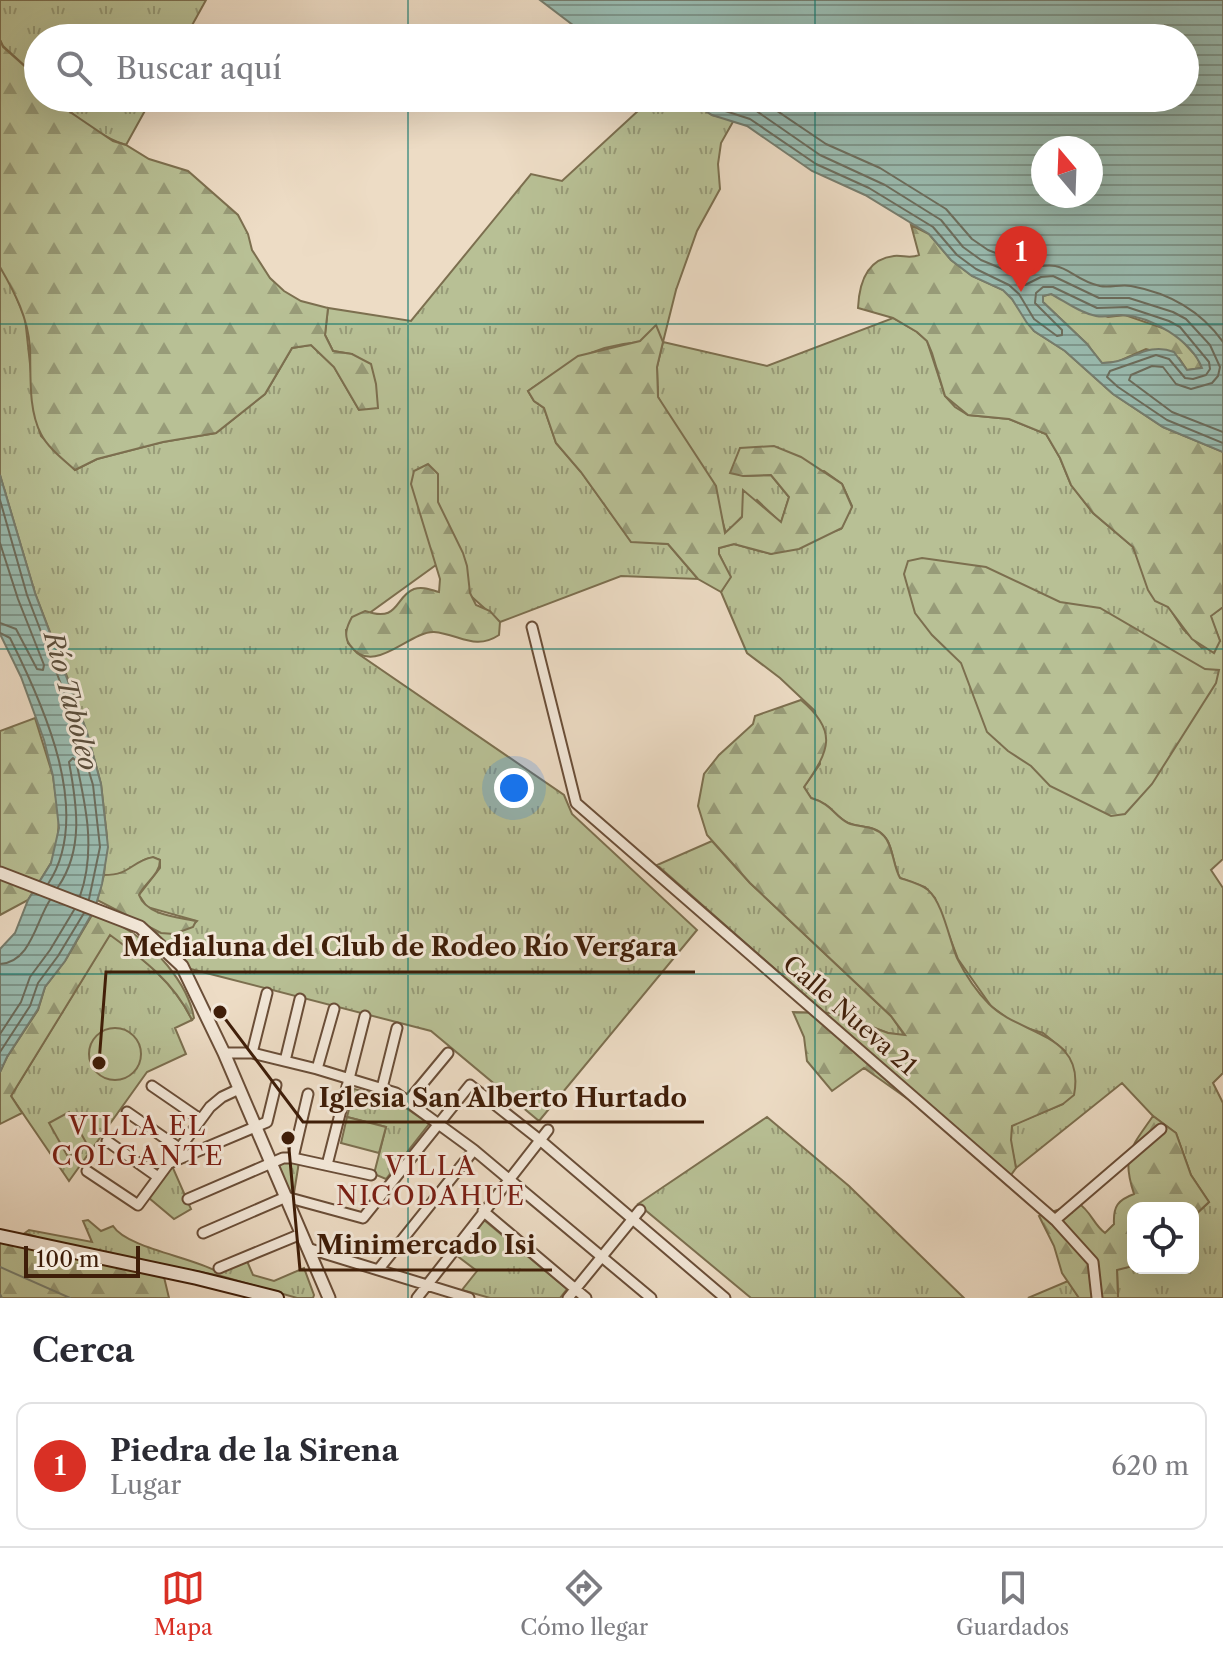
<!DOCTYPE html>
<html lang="es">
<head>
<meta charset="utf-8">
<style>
  :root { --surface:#fff; --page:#f2f2f3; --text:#2b2b33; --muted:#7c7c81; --line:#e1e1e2; --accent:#d93025 }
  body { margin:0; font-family:"Libre Caslon Text",serif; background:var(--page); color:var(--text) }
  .controls { position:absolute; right:24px; bottom:24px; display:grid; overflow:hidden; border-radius:16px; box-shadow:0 8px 32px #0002 }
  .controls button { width:72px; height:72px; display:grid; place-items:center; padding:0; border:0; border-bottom:2px solid var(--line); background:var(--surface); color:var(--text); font:40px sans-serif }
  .compass { position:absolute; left:1031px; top:136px; width:72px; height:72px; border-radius:50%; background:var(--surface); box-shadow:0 8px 32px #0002; rotate:341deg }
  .scale { position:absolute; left:24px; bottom:20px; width:116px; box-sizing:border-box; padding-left:8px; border:4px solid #3f1e09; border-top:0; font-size:22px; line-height:28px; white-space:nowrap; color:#3f1e09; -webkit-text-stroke:6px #f3e8d9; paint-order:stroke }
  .you { position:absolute; left:514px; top:788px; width:28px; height:28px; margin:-20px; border:6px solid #fff; border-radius:50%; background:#1a73e8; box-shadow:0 0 0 12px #1a73e833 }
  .badge { display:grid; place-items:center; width:52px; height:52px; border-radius:50%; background:var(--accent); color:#fff; font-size:26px; font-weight:700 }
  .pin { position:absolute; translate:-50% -66px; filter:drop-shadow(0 2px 4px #0008) }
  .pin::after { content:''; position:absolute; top:42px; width:28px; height:24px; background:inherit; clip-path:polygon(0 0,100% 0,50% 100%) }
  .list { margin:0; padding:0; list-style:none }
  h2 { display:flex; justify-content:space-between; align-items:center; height:104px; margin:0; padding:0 32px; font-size:34px }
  h2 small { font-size:26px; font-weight:400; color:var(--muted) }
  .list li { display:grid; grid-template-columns:52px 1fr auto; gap:24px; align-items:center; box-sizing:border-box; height:128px; margin:0 16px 16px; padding:0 16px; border:2px solid var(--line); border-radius:16px }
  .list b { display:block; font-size:30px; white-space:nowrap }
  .list p { margin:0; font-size:26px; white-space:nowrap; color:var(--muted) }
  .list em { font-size:26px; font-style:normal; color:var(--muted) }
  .icon { flex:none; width:44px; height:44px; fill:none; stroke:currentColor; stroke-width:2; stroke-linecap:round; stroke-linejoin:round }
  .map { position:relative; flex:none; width:1223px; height:1298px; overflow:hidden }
  .search { position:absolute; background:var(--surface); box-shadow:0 8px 32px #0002; left:24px; right:24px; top:24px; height:88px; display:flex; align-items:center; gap:20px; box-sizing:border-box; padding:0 28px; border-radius:44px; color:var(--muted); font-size:30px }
  .sheet { height:248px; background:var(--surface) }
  nav { display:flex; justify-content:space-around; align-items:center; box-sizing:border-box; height:112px; border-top:2px solid var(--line); background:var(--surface); font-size:22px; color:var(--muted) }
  nav a { display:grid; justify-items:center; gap:4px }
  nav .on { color:var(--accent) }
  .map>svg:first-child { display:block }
  .grass { fill:url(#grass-tufts); stroke:#7c6f4f; stroke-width:2 }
  .forest { fill:url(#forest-firs); stroke:#7c6f4f; stroke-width:2 }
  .pitch { fill:#b8c095; stroke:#7c6f4f; stroke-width:2 }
  .water { fill:url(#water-rules); stroke:#767d6e; stroke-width:2; fill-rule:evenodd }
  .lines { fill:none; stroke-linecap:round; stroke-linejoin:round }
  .shore { stroke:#6c6d5d; stroke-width:2 }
  .stream { stroke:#767d6e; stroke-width:2 }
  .minor-casing { stroke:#6a4e38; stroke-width:13 }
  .tertiary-casing { stroke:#6a4e38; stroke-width:15 }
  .secondary-casing { stroke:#3f1e09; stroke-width:16 }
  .minor { stroke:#f3e8d9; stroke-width:9 }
  .tertiary { stroke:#f3e8d9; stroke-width:11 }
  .secondary { stroke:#f3e8d9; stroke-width:12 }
  .grid { fill:none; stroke:#0f766e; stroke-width:2; stroke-opacity:0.55 }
  .labels { text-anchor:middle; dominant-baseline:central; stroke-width:6; stroke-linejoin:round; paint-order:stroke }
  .street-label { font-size:24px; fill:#3f1e09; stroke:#f3e8d9 }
  .water-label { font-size:26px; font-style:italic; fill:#5a4d3b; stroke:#f3e8d9 }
  .neighbourhood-label { font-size:26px; letter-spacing:2px; fill:#7a1f14; stroke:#f3e8d9 }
  .leader { fill:none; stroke:#3f1e09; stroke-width:3 }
  .callout-dot { fill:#3f1e09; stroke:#f3e8d9; stroke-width:3 }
  .callout-label { font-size:26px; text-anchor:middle; font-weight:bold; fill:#3f1e09; stroke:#f3e8d9; stroke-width:6; stroke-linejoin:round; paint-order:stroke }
</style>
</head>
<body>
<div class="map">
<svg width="1223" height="1298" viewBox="0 0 1223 1298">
  <defs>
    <pattern id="grass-tufts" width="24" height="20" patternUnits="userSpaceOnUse" patternTransform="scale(2)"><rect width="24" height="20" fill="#b8c095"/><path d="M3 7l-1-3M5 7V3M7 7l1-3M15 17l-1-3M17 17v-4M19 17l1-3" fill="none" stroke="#979b78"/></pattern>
    <pattern id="forest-firs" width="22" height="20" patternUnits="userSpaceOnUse" patternTransform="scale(2)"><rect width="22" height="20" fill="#b8c095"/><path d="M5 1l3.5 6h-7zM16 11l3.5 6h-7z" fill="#979b78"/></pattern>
    <pattern id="water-rules" width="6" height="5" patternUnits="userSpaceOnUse" patternTransform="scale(2)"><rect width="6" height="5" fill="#9abcb1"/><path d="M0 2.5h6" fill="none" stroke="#7f988e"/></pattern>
  </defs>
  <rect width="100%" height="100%" fill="#eddcc5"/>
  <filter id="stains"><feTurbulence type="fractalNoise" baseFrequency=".0025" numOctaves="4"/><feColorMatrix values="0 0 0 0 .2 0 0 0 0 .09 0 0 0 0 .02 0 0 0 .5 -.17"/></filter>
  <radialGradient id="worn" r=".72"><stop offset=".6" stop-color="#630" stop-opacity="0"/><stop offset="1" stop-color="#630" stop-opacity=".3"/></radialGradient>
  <path class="grass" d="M 0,0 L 206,0 L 185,38 L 38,38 L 38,78 L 3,46 L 0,40 Z
    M 54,98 L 152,98 L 126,145 C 100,137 75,117 54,98 Z
    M 652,98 L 685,98 L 712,115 L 734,120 L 721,143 L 718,164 L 720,189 L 697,231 L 676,290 L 663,342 L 767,366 L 893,318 L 917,332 L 927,341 L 945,396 L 955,407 L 968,415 L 1009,419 L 1046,434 L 1060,458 L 1071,485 L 1093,513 L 1133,547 L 1155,600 L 1168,606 L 1183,629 L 1202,648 L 1220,641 L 1210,616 L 1223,607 L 1223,859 L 1211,870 L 1223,888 L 1223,1073 L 1213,1083 L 1223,1103 L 1223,1298 L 1118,1298 L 1117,1269 L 1133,1266 L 1193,1268 L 1193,1217 L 1209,1202 L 1191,1175 L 1176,1133 L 1153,1116 L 1122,1083 L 1016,1168 L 1010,1140 L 1012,1125 L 1063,1104 L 1065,1051 L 1043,1033 L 1016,1025 L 991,1006 L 958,959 L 935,898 L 925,887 L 900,878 C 893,866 893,845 884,836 C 875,825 860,828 848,823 C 834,816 832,804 811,798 L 804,787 L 820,764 L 815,711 L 780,678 L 747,653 L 721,592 L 730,577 L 719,554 L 719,548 L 734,544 L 771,554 L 841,529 L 852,506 L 842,484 L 824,471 L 743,476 L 771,475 L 789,497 L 781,523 L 757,500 L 726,534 L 720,512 L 658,397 L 657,367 L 663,342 C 602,339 576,358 528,391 L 534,401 L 544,408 L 556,443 L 581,472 L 631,541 L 668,544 L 698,579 L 621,576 L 500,622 L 436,565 L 346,630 L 348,643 L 357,653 L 564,795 L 572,814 L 697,930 L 539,1121 L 431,1031 L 183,967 L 154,931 C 166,934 189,930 197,921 L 147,907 L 139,895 L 160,868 L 160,860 C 143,853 138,867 124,873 C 118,876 111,875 104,875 L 107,837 L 101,784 L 94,758 L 78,705 L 35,593 L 0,475 L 0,267 L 11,284 L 25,318 L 36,419 L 41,436 L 75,470 L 97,459 L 163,442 L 216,433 L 265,394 L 292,348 L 311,345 L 334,367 L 359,410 L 352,354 L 333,351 L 325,335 L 328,308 L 411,321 L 531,174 L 562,181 Z
    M 712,841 L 750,883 L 891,1016 L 905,1036 L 888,1033 L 835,1013 L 825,1013 L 657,865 Z
    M 110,934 C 143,959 174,982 192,1020 L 175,1028 L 186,1054 L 147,1072 L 69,1181 L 11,1096 Z
    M 354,1089 L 393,1099 L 429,1124 L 386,1179 L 374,1174 L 386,1127 L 347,1117 Z
    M 767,1117 L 849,1186 L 964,1298 L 751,1298 L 638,1204 Z
    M 284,1162 L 299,1162 L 294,1193 L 289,1192 L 278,1167 Z
    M 170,1167 L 173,1168 L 191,1209 L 174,1219 L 149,1198 Z
    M 88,1220 L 101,1231 L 113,1226 C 127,1248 192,1257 218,1272 L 247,1261 L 253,1275 L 274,1281 L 304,1268 L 314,1295 L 313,1298 L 297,1298 L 221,1276 L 60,1245 L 25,1233 L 29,1230 L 92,1242 L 83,1221 Z
    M 484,1220 L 567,1289 L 560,1298 L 490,1298 L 462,1290 L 477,1271 L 456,1255 Z
    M 1068,1281 L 1079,1298 L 1028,1298 Z"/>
  <path class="forest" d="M 0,40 L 3,47 L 38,78 L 38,98 L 54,98 L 70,112 L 113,141 L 126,145 L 149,159 L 188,171 L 238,215 L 248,234 L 252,250 L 270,278 L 284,291 L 301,301 L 328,308 L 325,335 L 333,351 L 352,354 L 371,364 L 376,384 L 378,408 L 359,410 L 334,367 L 311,345 L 292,348 L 265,394 L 216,433 L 163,442 L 97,459 L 75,470 C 64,460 48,448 41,434 C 28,409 31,375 30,348 C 28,318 15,293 0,267 Z
    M 911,225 L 929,234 L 951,260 L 972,276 L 1003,290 L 1012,299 L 1034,331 L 1065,351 L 1113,394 L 1163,427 L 1223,452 L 1223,607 L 1211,616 L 1220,641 L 1214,653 L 1192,639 L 1168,607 L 1155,601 L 1148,590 L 1133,547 L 1093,513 L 1071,485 L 1060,458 L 1046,434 L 1009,419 L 968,415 L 945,396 L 932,353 L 927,341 L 917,332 L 893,318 L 858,308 C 859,285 866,259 894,256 C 903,255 910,259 919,255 Z
    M 1051,294 L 1108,317 L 1125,315 L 1174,332 L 1197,357 L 1202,368 L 1187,370 L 1179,358 L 1146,349 L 1117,362 L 1102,363 L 1086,343 L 1043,302 L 1043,296 Z
    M 656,325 L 663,342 L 657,367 L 658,397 L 716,486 L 725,533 L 742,517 L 743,490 L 781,522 L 789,497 L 771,475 L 743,476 L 730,473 L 740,448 L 774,446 L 801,457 L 842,484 L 852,507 L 842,528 L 799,549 L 771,554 L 734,544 L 719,548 L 719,554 L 731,577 L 721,592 L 698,579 L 668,544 L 631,542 L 581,472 L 556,443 L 544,408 L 534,401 L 528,391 L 578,356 L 640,341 Z
    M 428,464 L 438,474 L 438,502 L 463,553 L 467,566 L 470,593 L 476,605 L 490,611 L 500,622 L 499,635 C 475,651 459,634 434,632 C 409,631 373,678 350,645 C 343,636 347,626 352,617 L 365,611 C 400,623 394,597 414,589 C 423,586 431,590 439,592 L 440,579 L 411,484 L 414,471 Z
    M 922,558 L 986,567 L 1060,602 L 1100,608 L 1205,669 L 1219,670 L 1216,683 L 1152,784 L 1125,814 L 1111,816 L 1050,786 L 1031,766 L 1008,751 L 987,732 L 961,663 L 932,635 L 915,613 L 904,574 L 908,561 Z
    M 801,700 C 838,731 830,750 804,787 L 811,798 C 832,804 834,816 848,823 C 860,828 874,825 884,836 C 893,845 893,866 900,878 C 909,881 921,884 928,890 C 943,903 949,939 957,958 C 965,974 977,992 989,1004 C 1021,1036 1086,1033 1074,1095 L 1063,1104 L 1012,1126 L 1011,1140 L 1016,1168 L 1006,1182 L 912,1102 L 864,1068 L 832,1091 L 807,1061 L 804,1037 L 793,1012 L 834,1013 L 888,1033 L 905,1035 L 891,1016 L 750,883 L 707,835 L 698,806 L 704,774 L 719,755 L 753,724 L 755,716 Z
    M 35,718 L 53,776 L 59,819 L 57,847 L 51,863 L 28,900 L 0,915 L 0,731 Z
    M 153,857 L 160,860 C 160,875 145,882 139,895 C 146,915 177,917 196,921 L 193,927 L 174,934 L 161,933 L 97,900 L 104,875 C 131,875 130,862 153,857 Z
    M 92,915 C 101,918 112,921 121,926 C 153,943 188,983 194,1018 L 192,1020 C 174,982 143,959 110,935 L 11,1096 L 22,1113 L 0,1124 L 0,1072 L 7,1057 L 38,1010 L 45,987 L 65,961 Z
    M 1153,1116 L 1176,1133 L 1191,1175 L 1209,1202 L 1193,1217 L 1193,1208 L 1133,1208 L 1133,1266 L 1117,1270 L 1118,1298 L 1079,1298 L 1062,1273 L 1054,1246 L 1039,1216 L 1078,1203 C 1091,1211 1093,1224 1105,1233 L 1114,1224 C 1113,1206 1118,1200 1134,1194 C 1121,1155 1131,1148 1153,1116 Z
    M 0,1241 L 164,1277 L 169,1298 L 0,1298 Z"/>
  <path class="pitch" d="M89 1054a26 26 0 1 1 52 0a26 26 0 1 1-52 0Z
    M 69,1112 L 88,1146 L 68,1157 L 49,1123 Z
    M 347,1117 L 386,1127 L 379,1153 L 341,1143 Z"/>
  <path class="water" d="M 540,0 L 1223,0 L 1223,452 L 1163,427 L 1113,394 L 1065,351 L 1034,331 L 1027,323 L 1012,299 L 1003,290 L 972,276 L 951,260 L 929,234 L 865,195 L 812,171 L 747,126 L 712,115 L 685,98 L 1185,98 L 1185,38 L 590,38 ZM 1043,148 L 1091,148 L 1091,196 L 1043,196 ZM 1051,294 C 1066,302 1080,313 1096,316 C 1105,318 1113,315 1121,315 C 1151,316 1191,340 1202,368 L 1187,370 L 1174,352 C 1146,341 1129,364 1102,363 L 1086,343 L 1043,302 L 1043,296 Z
    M 0,475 L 35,593 L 87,732 L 101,784 L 108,847 L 102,884 L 95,908 L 65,961 L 45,987 L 38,1009 L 7,1057 L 0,1072 L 0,949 L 15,933 L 28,900 L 51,863 L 59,828 L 53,776 L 44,740 L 21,677 L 0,634 Z"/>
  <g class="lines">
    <path class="shore" d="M 700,98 L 716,108 L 750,119 L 816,164 L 869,188 L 933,227 L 957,255 L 976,269 L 1009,285 L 1019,294 L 1034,319 L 1057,336 L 1062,335 L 1062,330 L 1035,303 L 1036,293 L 1043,287 L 1053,287 L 1097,308 L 1127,307 L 1169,321 L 1180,327 L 1209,362 L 1210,369 L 1206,375 L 1193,379 L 1185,378 L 1169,359 L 1156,355 L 1110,371 L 1107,377 L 1118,387 L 1167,420 L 1223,443
      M 719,98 L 755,110 L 820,155 L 885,185 L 941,220 L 963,247 L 981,260 L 1005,270 L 1025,285 L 1041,277 L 1053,276 L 1099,298 L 1129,298 L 1173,312 L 1186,319 L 1210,345 L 1220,367 L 1218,376 L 1212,383 L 1191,389 L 1176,384 L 1163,367 L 1152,366 L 1131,375 L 1129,380 L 1172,412 L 1223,432
      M 758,98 L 826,144 L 880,168 L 946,209 L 972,239 L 988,250 L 1011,259 L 1026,270 C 1068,256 1066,278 1100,286 C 1110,288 1121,284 1131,286 C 1169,293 1201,311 1223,342
      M 0,500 L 27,595 L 70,708 L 93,785 L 100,847 L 89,899
      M 0,543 L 18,599 L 44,665 L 43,670 L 37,669 L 16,629 L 0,623
      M 0,633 L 10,638 C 43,704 94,814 48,884
      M 58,887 C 84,849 77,805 69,762 L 73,758 L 76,761 C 86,806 96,851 80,896
      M 0,964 C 31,962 36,921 50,900
      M 0,1034 L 21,1002 L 30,977 L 50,950 L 74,910
      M 0,1052 L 30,1006 L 38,983 L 58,956 L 84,913"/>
    <path class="stream" d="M 0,1267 L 70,1298
      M 0,1294 L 2,1298"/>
    <defs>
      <path id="minor" d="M 532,627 L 576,803 L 1055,1220 L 1093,1262 L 1097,1298
        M 224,1053 L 252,1053 L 317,1069 L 396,1093 L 474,1150 L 651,1298
        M 252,1053 L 267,993
        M 285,1061 L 300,999
        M 317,1069 L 334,1009
        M 152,1086 L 200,1119
        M 382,1088 L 397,1028
        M 409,1100 L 448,1053
        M 127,1112 L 179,1148
        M 107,1141 L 158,1177
        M 293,1158 L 308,1094
        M 167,1164 L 267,1122 L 276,1085
        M 327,1165 L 365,1016
        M 87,1171 L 138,1205 L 210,1107 L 222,1097 L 239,1089
        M 188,1199 L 283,1158 L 293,1158 L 371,1175
        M 483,1211 L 586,1298
        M 1055,1220 L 1161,1129
        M 203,1233 L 286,1197 L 363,1218 L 470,1085 L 540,1140 L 725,1298
        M 307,1248 L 469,1298
        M 219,1268 L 301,1234
        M 378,1270 L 474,1150
        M 417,1298 L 548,1130
        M 568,1298 L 640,1210"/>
      <path id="tertiary" d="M 0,873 L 140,927 L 182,966 L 224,1053 L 329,1298"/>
      <path id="secondary" d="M 0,1236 L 197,1278 L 277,1298"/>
    </defs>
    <use href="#minor" class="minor-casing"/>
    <use href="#tertiary" class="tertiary-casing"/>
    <use href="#secondary" class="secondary-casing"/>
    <use href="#minor" class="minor"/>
    <use href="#tertiary" class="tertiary"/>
    <use href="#secondary" class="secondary"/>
  </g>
  <path class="grid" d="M 408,0 L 408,38M 815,0 L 815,38M 408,98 L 408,1298M 815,98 L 815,1298M 0,324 L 1223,324M 0,649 L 1223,649M 0,974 L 1223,974"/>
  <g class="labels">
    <g class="street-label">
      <text transform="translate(850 1015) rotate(41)">Calle Nueva 21</text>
    </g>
    <g class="water-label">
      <text transform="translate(71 701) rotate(75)">Río Taboleo</text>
    </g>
    <g class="neighbourhood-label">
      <text x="138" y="1126">VILLA EL<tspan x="138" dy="30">COLGANTE</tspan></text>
      <text x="431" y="1166">VILLA<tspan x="431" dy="30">NICODAHUE</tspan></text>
    </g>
  </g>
  <path class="leader" d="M99 1063L106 972H695M220 1012L303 1122H704M288 1138L300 1270H552"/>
  <g class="callout-dot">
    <circle cx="99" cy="1063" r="8"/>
    <circle cx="220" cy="1012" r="8"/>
    <circle cx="288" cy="1138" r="8"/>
  </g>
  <g class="callout-label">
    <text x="400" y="956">Medialuna del Club de Rodeo Río Vergara</text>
    <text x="503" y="1107">Iglesia San Alberto Hurtado</text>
    <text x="426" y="1254">Minimercado Isi</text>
  </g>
  <rect width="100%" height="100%" filter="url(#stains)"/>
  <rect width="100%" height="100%" fill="url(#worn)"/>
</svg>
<div class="controls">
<button><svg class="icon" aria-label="locate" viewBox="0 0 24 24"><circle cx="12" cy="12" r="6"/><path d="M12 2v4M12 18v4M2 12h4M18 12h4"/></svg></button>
</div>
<svg class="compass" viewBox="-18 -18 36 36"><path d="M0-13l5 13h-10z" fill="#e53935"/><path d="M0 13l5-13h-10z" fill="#7c7c81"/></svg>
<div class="scale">100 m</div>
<div class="you"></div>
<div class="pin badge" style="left:1021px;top:292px">1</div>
<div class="search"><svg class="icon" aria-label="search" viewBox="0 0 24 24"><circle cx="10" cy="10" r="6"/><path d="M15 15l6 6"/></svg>Buscar aquí</div>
</div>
<section class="sheet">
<h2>Cerca<small></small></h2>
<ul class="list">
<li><span class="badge">1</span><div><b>Piedra de la Sirena</b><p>Lugar</p></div><em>620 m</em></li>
</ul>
</section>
<nav>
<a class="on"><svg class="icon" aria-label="map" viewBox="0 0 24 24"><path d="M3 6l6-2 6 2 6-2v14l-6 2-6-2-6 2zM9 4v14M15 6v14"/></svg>Mapa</a>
<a><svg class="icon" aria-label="directions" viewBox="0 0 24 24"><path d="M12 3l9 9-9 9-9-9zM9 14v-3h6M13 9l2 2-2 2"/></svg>Cómo llegar</a>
<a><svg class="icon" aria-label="saved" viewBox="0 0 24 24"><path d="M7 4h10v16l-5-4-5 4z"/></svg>Guardados</a>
</nav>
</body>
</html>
